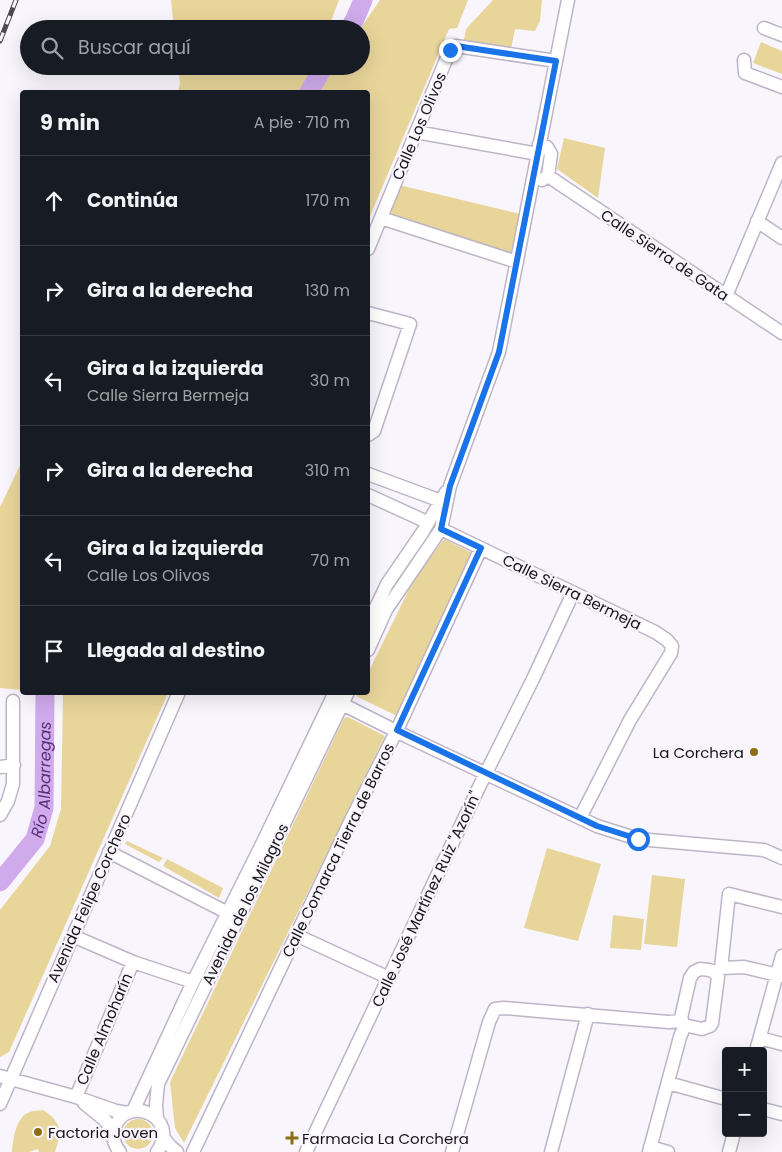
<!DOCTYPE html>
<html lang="es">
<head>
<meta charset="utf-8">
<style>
  :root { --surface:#171b24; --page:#242831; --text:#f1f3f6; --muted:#9ea1a6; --line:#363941 }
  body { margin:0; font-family:Poppins,sans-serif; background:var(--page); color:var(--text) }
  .controls { position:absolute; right:15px; bottom:15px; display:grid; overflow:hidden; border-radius:5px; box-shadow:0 5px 20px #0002 }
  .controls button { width:45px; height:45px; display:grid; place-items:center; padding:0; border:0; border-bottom:1px solid var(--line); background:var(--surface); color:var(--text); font:25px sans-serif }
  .stop { position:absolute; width:15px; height:15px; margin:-11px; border:4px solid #1a73e8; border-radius:50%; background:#fff }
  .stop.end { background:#1a73e8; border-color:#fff; box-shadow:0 1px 5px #0008 }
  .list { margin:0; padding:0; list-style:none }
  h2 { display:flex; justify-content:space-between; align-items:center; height:65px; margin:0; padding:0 20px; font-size:21px }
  h2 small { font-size:16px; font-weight:400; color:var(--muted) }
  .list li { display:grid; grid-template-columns:32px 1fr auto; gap:15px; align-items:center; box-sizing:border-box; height:90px; padding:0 20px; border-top:1px solid var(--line) }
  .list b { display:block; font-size:19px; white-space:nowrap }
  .list p { margin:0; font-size:16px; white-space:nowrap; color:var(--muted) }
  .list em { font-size:16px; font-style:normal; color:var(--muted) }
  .icon { flex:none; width:28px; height:28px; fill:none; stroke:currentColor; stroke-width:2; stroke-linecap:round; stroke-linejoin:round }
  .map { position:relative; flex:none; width:782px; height:1152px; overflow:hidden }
  .search { position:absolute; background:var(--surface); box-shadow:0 5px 20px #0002; left:20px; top:20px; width:350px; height:55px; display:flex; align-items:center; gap:12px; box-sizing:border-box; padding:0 18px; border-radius:28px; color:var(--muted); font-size:19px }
  .panel { position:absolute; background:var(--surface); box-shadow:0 5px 20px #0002; left:20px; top:90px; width:350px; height:605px; border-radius:5px }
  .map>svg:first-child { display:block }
  .green { fill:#e8d59a }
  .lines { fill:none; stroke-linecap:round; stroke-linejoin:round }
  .river { stroke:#cfabec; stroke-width:19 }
  .street-casing { stroke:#beb4c7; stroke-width:15 }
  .street { stroke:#fff; stroke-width:12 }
  .rail-casing { stroke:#4c4950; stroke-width:5 }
  .rail { stroke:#f9f5fd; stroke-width:3; stroke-dasharray:9; stroke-linecap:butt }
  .route { stroke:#1a73e8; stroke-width:6 }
  .poi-dot { fill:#8a7012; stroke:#f9f5fd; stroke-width:2 }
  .labels { text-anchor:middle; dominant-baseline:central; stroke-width:4.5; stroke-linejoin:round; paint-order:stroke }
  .street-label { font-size:15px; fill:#161319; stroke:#f9f5fd }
  .poi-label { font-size:15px; fill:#161319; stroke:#f9f5fd; text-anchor:start }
  .water-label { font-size:16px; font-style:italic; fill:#5a2d78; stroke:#f9f5fd }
</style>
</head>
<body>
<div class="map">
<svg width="782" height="1152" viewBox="0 0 782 1152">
  <rect width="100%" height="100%" fill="#f9f5fd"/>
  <path class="green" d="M 171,0 L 339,0 L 328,29 L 174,29 Z
    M 380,0 L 468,0 L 457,28 L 449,29 L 368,221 L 368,92 L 318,92 L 336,66 L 361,66 L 360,29 Z
    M 493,0 L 542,0 L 540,21 L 535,31 L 515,29 L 511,49 L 463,44 L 466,29 Z
    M 761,42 L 782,51 L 782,74 L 753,63 Z
    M 178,66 L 314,66 L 302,92 L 178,92 L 180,83 Z
    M 564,138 L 605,148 L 598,198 L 557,169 Z
    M 395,184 L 520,214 L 509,262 L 381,218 Z
    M 22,461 L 22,690 L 0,688 L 0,507 Z
    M 444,539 L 474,554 L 397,716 L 356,696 L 358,693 L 368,692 L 368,673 L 413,581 Z
    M 63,693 L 168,693 L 9,1052 L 0,1057 L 0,910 L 50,846 L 61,809 Z
    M 348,717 L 385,736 L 184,1143 L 175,1128 L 170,1082 L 344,718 Z
    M 127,841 L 163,858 L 159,862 L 125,844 Z
    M 547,848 L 601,864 L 578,941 L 524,928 Z
    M 167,859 L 223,888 L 219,898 L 163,866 Z
    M 652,875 L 685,879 L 677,947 L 644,944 Z
    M 613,915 L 644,919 L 641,950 L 610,948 Z
    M 43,1110 C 62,1122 62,1132 55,1152 L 39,1152 L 38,1149 L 29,1152 L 12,1152 C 13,1139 16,1116 30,1112 C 34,1110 39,1111 43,1110 Z
    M123 1134a15 15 0 1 1 30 0a15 15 0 1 1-30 0Z"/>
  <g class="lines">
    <g class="river">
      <path d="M 349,29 L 355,19 L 363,0"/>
      <path d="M 309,92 L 324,66"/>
      <path id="s1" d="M 0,882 L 35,839 L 44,808 L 45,692"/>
    </g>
    <defs>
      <path id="street" d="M 764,28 L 782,35
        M 744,60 L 745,73 L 782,87
        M 416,132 L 538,154
        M 539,144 L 547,147 L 551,154 L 548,176 L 542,180
        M 548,176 L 782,333
        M 381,218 L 517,262
        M 757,221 L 782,238
        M 368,249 L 450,50 L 456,46 L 556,61
        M 726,296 L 782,163
        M 368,313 L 410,324 L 374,431 L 368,435
        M 368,474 L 441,501
        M 368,495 L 427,522
        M 441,529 L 655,632 L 667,640 L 672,646 L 671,653 L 630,720 L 580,818
        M 368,624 L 387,584 L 422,533 L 446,492
        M 368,650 L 386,610 L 441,529 L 450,486 L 499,352 L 568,0
        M 342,704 L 406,736 L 597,826 L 638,839 L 764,850 L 782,858
        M 0,767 L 14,765
        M 0,815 L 8,801 L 13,784 L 13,701
        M 109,852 L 228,913
        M 296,935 L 389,978
        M 73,936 L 133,962 L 193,982
        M 721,968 L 729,894 L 782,907
        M 721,968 L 744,967 L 782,976
        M 700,969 C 708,970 714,969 718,977 L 712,1023 L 710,1026 L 702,1029 L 684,1025 L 681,1018 L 690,978 L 694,972 Z
        M 760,1038 L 782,1044
        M 756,1051 L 782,956
        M 0,1076 L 76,1097 L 116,1111 L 128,1113
        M 668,1083 L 726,1099
        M 76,1097 L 133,962
        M 84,1103 L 106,1121 L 113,1134
        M 0,1104 L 179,692
        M 763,1109 L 782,1114
        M 133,1111 L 193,982 L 262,844 L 335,692
        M 157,1118 L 156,1105 L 158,1084 L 348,692
        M 163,1137 L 170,1146 L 177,1152
        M 650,1147 L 668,1152
        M 120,1152 C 115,1146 112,1138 114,1130 C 124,1092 182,1116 157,1152
        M 193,1152 L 351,820 L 397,730 L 481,548
        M 306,1152 L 480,785 L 533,679 L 573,593
        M 452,1152 L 489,1022 L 495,1009 L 504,1008 L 668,1022 L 682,1021
        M 551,1152 L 588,1014
        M 649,1152 L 680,1037 L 685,1025
        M 729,1152 L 734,1133"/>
    </defs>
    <use href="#street" class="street-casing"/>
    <use href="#street" class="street"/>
    <defs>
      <path id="rail" d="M 0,41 L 16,0"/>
    </defs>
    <use href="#rail" class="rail-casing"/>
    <use href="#rail" class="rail"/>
  </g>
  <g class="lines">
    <path class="route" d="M 450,50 L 456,46 L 556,61 L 499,352 L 450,486 L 441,529 L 481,548 L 397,730 L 597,826 L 638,839"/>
  </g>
  <g class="poi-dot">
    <circle cx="754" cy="752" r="5"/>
    <circle cx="38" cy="1132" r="5"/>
    <path d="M289.5 1130.5h5v5h5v5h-5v5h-5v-5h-5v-5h5z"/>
  </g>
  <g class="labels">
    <g class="street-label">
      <text transform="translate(419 126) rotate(-67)">Calle Los Olivos</text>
      <text transform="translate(665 255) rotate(34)">Calle Sierra de Gata</text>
      <text transform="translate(572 592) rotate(26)">Calle Sierra Bermeja</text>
      <text transform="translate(338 850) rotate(-64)">Calle Comarca Tierra de Barros</text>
      <text transform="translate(89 898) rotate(-66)">Avenida Felipe Corchero</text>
      <text transform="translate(426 899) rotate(-65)">Calle José Martínez Ruiz "Azorín"</text>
      <text transform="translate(245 904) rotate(-64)">Avenida de los Milagros</text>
      <text transform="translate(104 1029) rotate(-67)">Calle Almoharín</text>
    </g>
    <g class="poi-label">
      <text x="744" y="752" text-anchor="end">La Corchera</text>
      <text x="48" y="1132">Factoria Joven</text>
      <text x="302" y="1138">Farmacia La Corchera</text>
    </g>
    <g class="water-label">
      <text stroke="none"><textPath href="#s1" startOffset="116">Río Albarregas</textPath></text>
    </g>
  </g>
</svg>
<div class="controls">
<button>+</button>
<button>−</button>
</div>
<div class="stop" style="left:638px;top:839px"></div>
<div class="stop end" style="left:450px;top:50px"></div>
<div class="search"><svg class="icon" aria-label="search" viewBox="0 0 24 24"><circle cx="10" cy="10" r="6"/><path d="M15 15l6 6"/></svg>Buscar aquí</div>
<section class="panel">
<h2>9 min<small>A pie · 710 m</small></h2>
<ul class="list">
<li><svg class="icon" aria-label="ahead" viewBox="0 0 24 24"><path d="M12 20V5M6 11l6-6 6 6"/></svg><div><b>Continúa</b></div><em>170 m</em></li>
<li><svg class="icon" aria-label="right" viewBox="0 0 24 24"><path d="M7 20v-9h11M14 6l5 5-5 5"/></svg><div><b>Gira a la derecha</b></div><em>130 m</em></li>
<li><svg class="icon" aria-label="left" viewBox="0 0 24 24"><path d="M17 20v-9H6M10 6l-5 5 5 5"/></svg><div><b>Gira a la izquierda</b><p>Calle Sierra Bermeja</p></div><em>30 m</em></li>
<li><svg class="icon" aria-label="right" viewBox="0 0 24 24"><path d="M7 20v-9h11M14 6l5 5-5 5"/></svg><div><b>Gira a la derecha</b></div><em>310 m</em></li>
<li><svg class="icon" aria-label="left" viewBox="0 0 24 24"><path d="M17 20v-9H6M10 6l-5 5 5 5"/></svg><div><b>Gira a la izquierda</b><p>Calle Los Olivos</p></div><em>70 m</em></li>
<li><svg class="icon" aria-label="arrive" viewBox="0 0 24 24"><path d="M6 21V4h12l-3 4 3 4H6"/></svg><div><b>Llegada al destino</b></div></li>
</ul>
</section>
</div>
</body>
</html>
